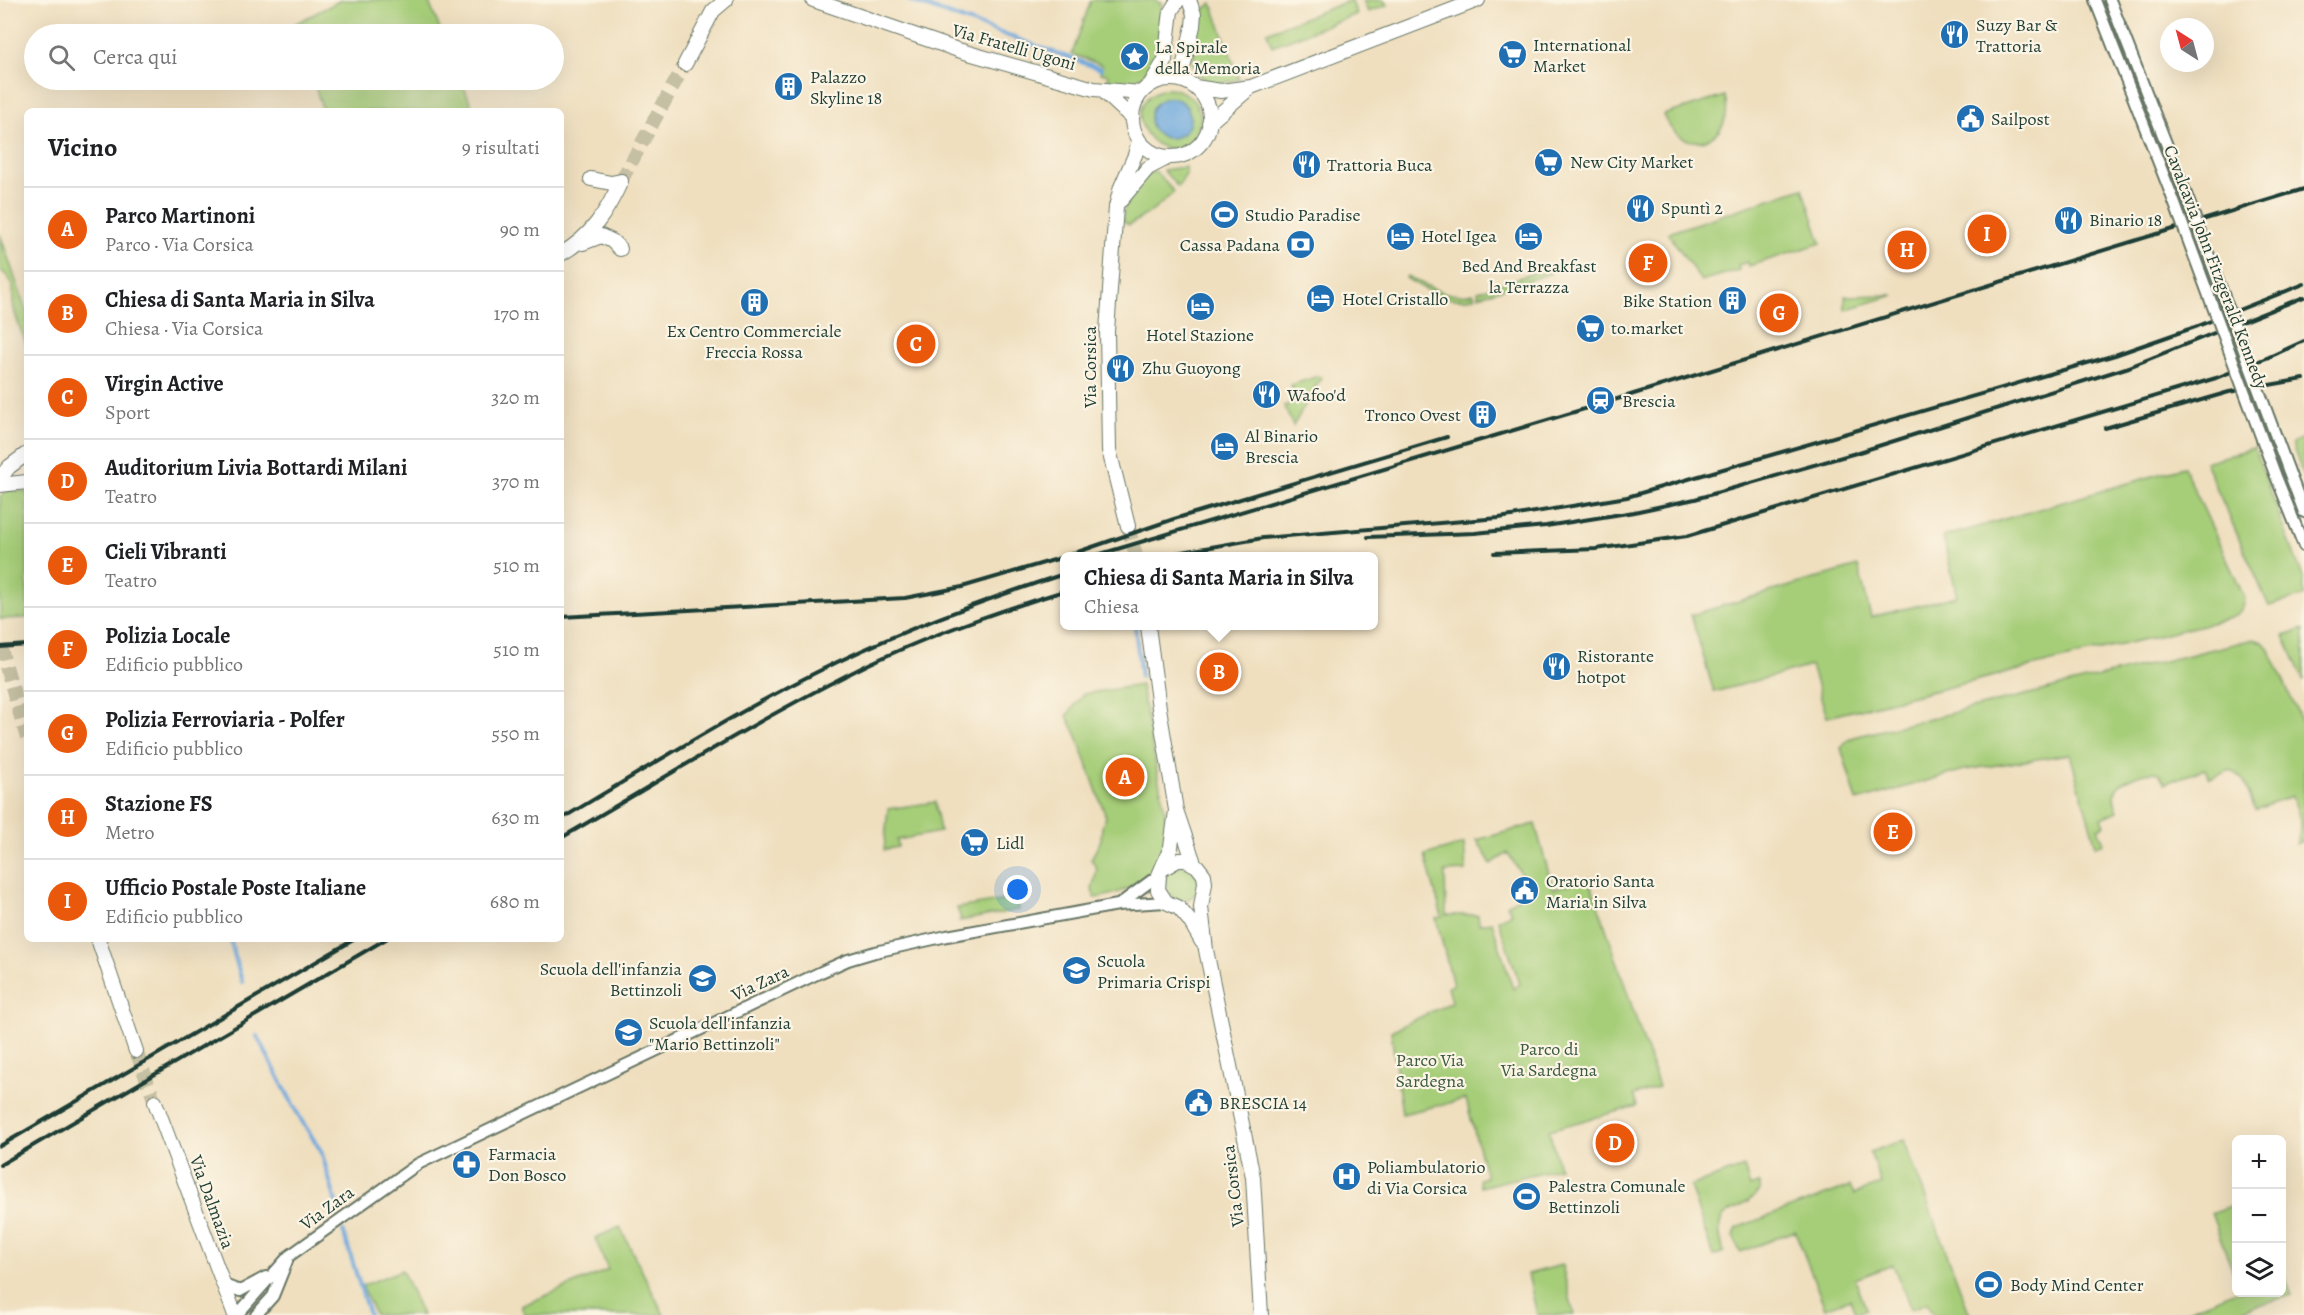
<!DOCTYPE html>
<html lang="it">
<head>
<meta charset="utf-8">
<style>
  :root { --surface:#fff; --page:#f6f6f6; --text:#202124; --muted:#757577; --line:#e0e0e0; --accent:#ea580c }
  body { margin:0; font-family:Alegreya,serif; background:var(--page); color:var(--text) }
  .controls { position:absolute; right:18px; bottom:18px; display:grid; overflow:hidden; border-radius:9px; box-shadow:0 6px 24px #0002 }
  .controls button { width:54px; height:54px; display:grid; place-items:center; padding:0; border:0; border-bottom:2px solid var(--line); background:var(--surface); color:var(--text); font:30px sans-serif }
  .compass { position:absolute; left:2160px; top:18px; width:54px; height:54px; border-radius:50%; background:var(--surface); box-shadow:0 6px 24px #0002; rotate:324deg }
  .you { position:absolute; left:1018px; top:890px; width:21px; height:21px; margin:-15px; border:4px solid #fff; border-radius:50%; background:#1a73e8; box-shadow:0 0 0 9px #1a73e833 }
  .badge { display:grid; place-items:center; width:39px; height:39px; border-radius:50%; background:var(--accent); color:#fff; font-size:20px; font-weight:700 }
  .pin { position:absolute; translate:-50% -50%; border:3px solid #fff; box-shadow:0 2px 6px #0006 }
  .popup { position:absolute; left:1060px; top:552px; width:318px; height:78px; box-sizing:border-box; display:grid; place-content:center; border-radius:9px; background:var(--surface); filter:drop-shadow(0 2px 4px #0005); font-size:20px; white-space:nowrap; color:var(--muted) }
  .popup b { font-size:22px; color:var(--text) }
  .popup::after { content:''; position:absolute; left:50%; top:100%; margin-left:-12px; border:12px solid transparent; border-top-color:var(--surface) }
  .list { margin:0; padding:0; list-style:none }
  h2 { display:flex; justify-content:space-between; align-items:center; height:78px; margin:0; padding:0 24px; font-size:26px }
  h2 small { font-size:20px; font-weight:400; color:var(--muted) }
  .list li { display:grid; grid-template-columns:39px 1fr auto; gap:18px; align-items:center; box-sizing:border-box; height:84px; padding:0 24px; border-top:2px solid var(--line) }
  .list b { display:block; font-size:22px; white-space:nowrap }
  .list p { margin:0; font-size:20px; white-space:nowrap; color:var(--muted) }
  .list em { font-size:20px; font-style:normal; color:var(--muted) }
  .icon { flex:none; width:33px; height:33px; fill:none; stroke:currentColor; stroke-width:2; stroke-linecap:round; stroke-linejoin:round }
  .map { position:relative; flex:none; width:2304px; height:1315px; overflow:hidden }
  .search { position:absolute; background:var(--surface); box-shadow:0 6px 24px #0002; left:24px; top:24px; width:540px; height:66px; display:flex; align-items:center; gap:15px; box-sizing:border-box; padding:0 21px; border-radius:33px; color:var(--muted); font-size:22px }
  .panel { position:absolute; background:var(--surface); box-shadow:0 6px 24px #0002; left:24px; top:108px; width:540px; height:834px; border-radius:9px }
  .map>svg:first-child { display:block }
  .green { fill:#a6cd78; stroke:#628556; stroke-width:1.5; fill-rule:evenodd }
  .water { fill:#6ca7dd; stroke:#467288; stroke-width:1.5 }
  .lines { fill:none; stroke-linecap:round; stroke-linejoin:round }
  .stream { stroke:#6ca7dd; stroke-width:4 }
  .major-tunnel { stroke:#c5bfa3; stroke-width:14; stroke-dasharray:14 7; stroke-linecap:butt }
  .minor-casing { stroke:#687665; stroke-width:14 }
  .major-casing { stroke:#687665; stroke-width:16 }
  .minor { stroke:#fff; stroke-width:10 }
  .major { stroke:#fff; stroke-width:14 }
  .rail { stroke:#1f3d34; stroke-width:4 }
  .minor-bridge-casing { stroke:#687665; stroke-width:14; stroke-linecap:butt }
  .minor-bridge { stroke:#fff; stroke-width:10 }
  .labels { text-anchor:middle; dominant-baseline:central; stroke-width:4.5; stroke-linejoin:round; paint-order:stroke }
  .poi-label { font-size:18px; fill:#1f3d34; stroke:#fcf5e5; text-anchor:start }
  .street-label { font-size:18px; fill:#1f3d34; stroke:#fcf5e5 }
  .park-label { font-size:18px; fill:#3a5a42; stroke:#fcf5e5 }
</style>
</head>
<body>
<div class="map">
<svg width="2304" height="1315" viewBox="0 0 2304 1315">
  <rect width="100%" height="100%" fill="#fcf5e5"/>
  <filter id="ink" filterUnits="userSpaceOnUse"><feTurbulence type="fractalNoise" baseFrequency=".0167" numOctaves="2"/><feDisplacementMap in="SourceGraphic" scale="12" xChannelSelector="R" yChannelSelector="G"/><feConvolveMatrix kernelMatrix="1 2 1 2 8 2 1 2 1" color-interpolation-filters="sRGB"/></filter>
  <filter id="wash" filterUnits="userSpaceOnUse"><feTurbulence type="fractalNoise" baseFrequency=".008" numOctaves="4" result="noise"/><feDisplacementMap in="SourceGraphic" scale="24" xChannelSelector="R" yChannelSelector="G"/><feGaussianBlur stdDeviation="1.35" result="paint"/><feColorMatrix in="noise" values="0 0 0 0 0 0 0 0 0 0 0 0 0 0 0 0 0 1.4 0 .05"/><feComposite in="paint" operator="in"/></filter>
  <g filter="url(#wash)">
    <rect width="100%" height="100%" fill="#efdfbf"/>
    <path class="green" d="M 341,0 L 428,0 L 442,34 L 298,34 L 295,24 Z
      M 1091,0 L 1154,0 L 1161,3 C 1163,32 1159,77 1125,85 C 1117,86 1113,87 1107,82 L 1109,75 L 1100,73 L 1102,65 L 1072,54 Z
      M 1351,0 L 1357,14 L 1272,46 L 1267,32 Z
      M 1363,0 L 1383,0 L 1388,5 L 1368,12 Z
      M 1212,3 L 1239,79 C 1220,85 1202,87 1193,64 L 1198,15 Z
      M 313,80 L 461,80 L 474,111 L 323,111 Z
      M 1168,88 C 1191,90 1210,112 1195,134 C 1165,181 1105,102 1168,88 ZM 1171,98 L 1187,107 L 1190,120 L 1156,131 C 1146,117 1153,101 1171,98 Z
      M 1725,96 C 1736,142 1683,161 1663,115 Z
      M 1185,167 L 1186,174 L 1178,187 L 1163,170 Z
      M 1155,171 L 1174,192 L 1154,210 L 1129,225 L 1122,220 C 1124,203 1138,177 1155,171 Z
      M 1803,188 L 1821,243 L 1749,266 L 1748,262 L 1738,265 L 1739,270 L 1701,281 L 1668,233 Z
      M 0,234 L 27,313 L 27,347 C 23,335 17,322 14,309 C 10,291 19,284 0,270 Z
      M 1546,269 L 1549,269 L 1551,273 L 1479,296 L 1478,291 Z
      M 1407,276 C 1428,286 1449,300 1473,293 L 1475,297 C 1450,305 1427,291 1406,278 Z
      M 1894,295 L 1845,310 L 1845,296 Z
      M 1318,376 L 1321,378 L 1293,426 L 1284,406 L 1295,402 L 1291,385 Z
      M 2304,439 L 2304,478 L 2292,444 Z
      M 2254,448 L 2304,580 L 2304,596 L 2269,606 L 2205,462 Z
      M 2184,467 L 2245,599 C 2244,609 2239,613 2231,618 L 1827,717 L 1811,666 L 1714,692 L 1691,615 L 1858,566 L 1871,617 L 1957,596 L 1943,537 Z
      M 9,490 L 27,492 L 27,618 L 0,619 L 0,496 Z
      M 2304,629 L 2304,681 L 2284,636 Z
      M 2254,639 L 2263,642 L 2269,649 L 2304,727 L 2304,840 L 2296,844 C 2304,825 2299,814 2292,796 L 2255,810 L 2244,781 L 2231,770 L 2210,778 L 2206,769 L 2165,783 L 2159,773 C 2146,770 2120,779 2115,792 C 2112,798 2116,805 2118,811 L 2102,818 L 2105,825 L 2098,828 L 2104,843 L 2096,846 L 2070,754 L 1964,770 L 1857,801 L 1841,748 L 1848,740 L 1854,737 Z
      M 1141,685 C 1146,714 1152,743 1157,772 C 1160,788 1165,806 1166,822 C 1169,868 1136,892 1095,898 L 1092,890 L 1097,869 L 1091,859 L 1101,840 L 1102,826 L 1106,817 L 1077,736 L 1067,716 L 1083,694 Z
      M 935,802 L 940,832 L 897,840 L 898,847 L 884,850 L 888,809 Z
      M 1535,824 L 1553,889 L 1589,878 L 1659,1087 L 1634,1095 L 1637,1106 L 1549,1130 L 1559,1168 L 1480,1187 L 1479,1179 L 1486,1177 L 1466,1099 L 1402,1114 L 1391,1031 L 1452,1002 L 1448,987 L 1453,985 L 1436,918 L 1442,917 L 1425,855 L 1464,844 L 1466,871 L 1445,872 L 1446,915 L 1478,915 L 1479,924 L 1492,922 L 1513,989 L 1520,984 L 1498,920 L 1512,913 L 1507,905 L 1531,890 L 1508,853 L 1491,864 L 1477,840 Z
      M1165 883a17 17 0 1 1 34 0a17 17 0 1 1-34 0Z
      M 1018,898 L 1019,910 L 959,921 L 961,919 L 957,908 Z
      M 1904,1140 L 1970,1315 L 1933,1315 L 1927,1303 L 1911,1309 L 1893,1265 L 1855,1279 L 1866,1309 L 1856,1314 L 1850,1299 L 1825,1308 L 1795,1231 L 1740,1252 L 1734,1238 L 1736,1228 L 1850,1186 L 1854,1194 L 1881,1184 L 1870,1152 Z
      M 1744,1167 L 1750,1187 L 1760,1183 L 1760,1190 C 1738,1219 1708,1201 1724,1252 L 1713,1256 L 1690,1186 Z
      M 2236,1204 L 2236,1280 L 2211,1213 Z
      M 620,1227 L 664,1315 L 525,1315 L 521,1306 L 608,1270 L 595,1238 Z
      M 1562,1265 L 1574,1315 L 1537,1315 L 1528,1274 Z
      M 2282,1269 L 2292,1295 L 2224,1315 L 2176,1315 L 2236,1291 L 2282,1292 Z
      M 402,1270 L 422,1315 L 375,1315 L 362,1286 Z"/>
    <path class="water" d="M1150 118a20 20 0 1 1 40 0a20 20 0 1 1-40 0Z"/>
    <g class="lines">
      <path class="stream" d="M 908,0 L 1101,69
        M 1135,626 L 1141,677
        M 230,939 L 242,982
        M 257,1036 L 300,1118 L 321,1151 L 337,1206
        M 343,1231 L 369,1315"/>
    </g>
  </g>
  <g filter="url(#ink)">
    <g class="lines">
      <path class="major-tunnel" d="M 621,181 L 685,64
        M 1128,526 L 1136,556
        M 0,646 L 27,738
        M 136,1051 L 155,1102"/>
      <defs>
        <path id="minor" d="M 2095,0 L 2173,199
          M 2110,0 L 2186,194
          M 2288,469 L 2304,512
          M 2275,474 L 2304,546
          M 1121,903 L 1159,875
          M 224,1285 L 240,1291 L 266,1277
          M 237,1315 L 289,1256 L 418,1164 L 821,972 L 848,960 L 875,952 L 947,936 L 1118,905 L 1166,902
          M 256,1315 L 273,1296 L 287,1261"/>
        <path id="major" d="M 813,0 L 958,50 L 1094,89 L 1141,93
          M 685,64 L 713,11 L 726,0
          M1132 118a39 39 0 1 1 78 0a39 39 0 1 1-78 0Z
          M 1180,80 L 1193,26 L 1194,14 L 1189,0
          M 1150,85 L 1165,60 L 1171,11 L 1178,0
          M 1195,87 L 1221,91 L 1251,87 L 1478,0
          M 1103,91 L 1132,118
          M 1209,123 L 1251,87
          M 591,179 L 611,183 L 621,181
          M 1121,200 L 1148,168 L 1169,157
          M 583,243 L 601,236 L 612,241 L 620,249
          M 561,254 C 591,237 607,212 621,181
          M 0,478 L 9,467 L 25,455
          M 0,485 L 27,482
          M 1128,526 L 1109,450 L 1107,331 L 1116,207 L 1121,187 L 1135,155 L 1139,141
          M 1148,626 L 1159,708 L 1176,810 L 1194,863
          M 1176,811 L 1171,847 L 1159,875 L 1158,890 L 1166,902 L 1179,908 L 1190,921 L 1202,942
          M 1164,868 L 1178,860 L 1186,860 L 1197,866 L 1204,875 L 1205,883 L 1201,907 L 1206,950 L 1253,1177 L 1261,1315
          M 98,939 L 136,1051
          M 155,1102 L 235,1315"/>
      </defs>
      <use href="#minor" class="minor-casing"/>
      <use href="#major" class="major-casing"/>
      <use href="#minor" class="minor"/>
      <use href="#major" class="major"/>
      <path class="rail" d="M 2105,428 L 2229,392 L 2304,379
        M 1368,537 L 1475,533 L 1546,526 L 1634,512 L 1695,499 L 1856,453 L 2129,367 L 2304,297
        M 1494,553 L 1596,549 L 1687,536 L 2216,378 L 2269,357 L 2304,341
        M 1066,556 L 1174,519 L 1447,437
        M 1094,556 L 1601,404 L 2304,189
        M 1159,556 L 1263,538 L 1499,518 L 1627,497 L 2115,355 L 2198,326 L 2304,284
        M 561,617 L 905,598 L 962,587 L 1064,557
        M 0,647 L 27,645
        M 561,819 C 645,769 728,717 815,673 C 894,633 980,601 1064,574
        M 561,838 C 663,779 763,716 869,664 C 932,634 998,611 1064,591
        M 0,1146 L 355,939
        M 0,1165 L 386,939"/>
      <defs>
        <path id="minor-bridge" d="M 2186,194 L 2288,469
          M 2173,199 L 2275,474"/>
      </defs>
      <use href="#minor-bridge" class="minor-bridge-casing"/>
      <use href="#minor-bridge" class="minor-bridge"/>
    </g>
  </g>
  <defs>
    <symbol id="restaurant-disc" viewBox="-11 -11 22 22"><circle r="9.5" fill="#1f6fb2" stroke="#fcf5e5"/><path d="M-5-6h1v4h1v-4h1v4h1v-4h1v5L-1.5 .5V6h-2V.5L-5-1ZM5-6V6H3V1.5H1.5Q1.5-4 5-6Z" fill="#fff"/></symbol>
    <symbol id="supermarket-disc" viewBox="-11 -11 22 22"><circle r="9.5" fill="#1f6fb2" stroke="#fcf5e5"/><path d="M-6-5.5h2.5l.6 2H6L4.5 2H-2.5L-4.4-4H-6ZM-1.5 3.2a1.3 1.3 0 1 0 .1 0ZM3 3.2a1.3 1.3 0 1 0 .1 0Z" fill="#fff"/></symbol>
    <symbol id="sight-disc" viewBox="-11 -11 22 22"><circle r="9.5" fill="#1f6fb2" stroke="#fcf5e5"/><path d="M0-6L1.8-2.2L6-1.7L2.9 1.2L3.7 5.4L0 3.3L-3.7 5.4L-2.9 1.2L-6-1.7L-1.8-2.2Z" fill="#fff"/></symbol>
    <symbol id="building-disc" viewBox="-11 -11 22 22"><circle r="9.5" fill="#1f6fb2" stroke="#fcf5e5"/><path d="M-4-6H4V6H1V3H-1V6H-4ZM-2.5-4.3h1.7v1.8h-1.7ZM.8-4.3h1.7v1.8H.8ZM-2.5-1h1.7V.8h-1.7ZM.8-1h1.7V.8H.8Z" fill="#fff"/></symbol>
    <symbol id="civic-disc" viewBox="-11 -11 22 22"><circle r="9.5" fill="#1f6fb2" stroke="#fcf5e5"/><path d="M-.6-6.5H3V-4.5H.6V-3L4-1V1h2V6H-6V1h2V-1L-.6-3ZM-1.2 2.5V6h2.4V2.5Z" fill="#fff"/></symbol>
    <symbol id="stadium-disc" viewBox="-11 -11 22 22"><circle r="9.5" fill="#1f6fb2" stroke="#fcf5e5"/><path d="M0-5a6.5 5 0 1 0 0 10a6.5 5 0 1 0 0-10ZM-3.5-1.8h7v3.6h-7Z" fill="#fff"/></symbol>
    <symbol id="hotel-disc" viewBox="-11 -11 22 22"><circle r="9.5" fill="#1f6fb2" stroke="#fcf5e5"/><path d="M-6-4.5h1.5V1H6V5H4.5V3h-9V5H-6ZM-4 0a1.8 1.8 0 1 1 3.6 0ZM.5 0V-2.5h3Q6-2.5 6 0Z" fill="#fff"/></symbol>
    <symbol id="bank-disc" viewBox="-11 -11 22 22"><circle r="9.5" fill="#1f6fb2" stroke="#fcf5e5"/><path d="M-6-4H6V4H-6ZM0-2.3a2.3 2.3 0 1 0 0 4.6a2.3 2.3 0 1 0 0-4.6Z" fill="#fff"/></symbol>
    <symbol id="station-disc" viewBox="-11 -11 22 22"><circle r="9.5" fill="#1f6fb2" stroke="#fcf5e5"/><path d="M-3-6H3Q5-6 5-4V2Q5 4 3 4L4.5 6H3L1.5 4h-3L-3 6H-4.5L-3 4Q-5 4-5 2V-4Q-5-6-3-6ZM-3.5-4v3h7v-3ZM-3.5 1v1.5H-2V1ZM2 1v1.5H3.5V1Z" fill="#fff"/></symbol>
    <symbol id="school-disc" viewBox="-11 -11 22 22"><circle r="9.5" fill="#1f6fb2" stroke="#fcf5e5"/><path d="M0-5L7-2L0 1L-7-2ZM-4 1L0 2.5L4 1V4Q0 6-4 4Z" fill="#fff"/></symbol>
    <symbol id="pharmacy-disc" viewBox="-11 -11 22 22"><circle r="9.5" fill="#1f6fb2" stroke="#fcf5e5"/><path d="M-2-6h4v4h4v4h-4v4h-4v-4h-4v-4h4Z" fill="#fff"/></symbol>
    <symbol id="hospital-disc" viewBox="-11 -11 22 22"><circle r="9.5" fill="#1f6fb2" stroke="#fcf5e5"/><path d="M-5-5h3v3.5h4V-5h3V5h-3V1.5h-4V5h-3Z" fill="#fff"/></symbol>
  </defs>
  <g fill-rule="evenodd">
    <use href="#restaurant-disc" x="1938" y="18" width="33" height="33"/>
    <use href="#supermarket-disc" x="1496" y="38" width="33" height="33"/>
    <use href="#sight-disc" x="1118" y="40" width="33" height="33"/>
    <use href="#building-disc" x="772" y="70" width="33" height="33"/>
    <use href="#civic-disc" x="1954" y="102" width="33" height="33"/>
    <use href="#supermarket-disc" x="1532" y="146" width="33" height="33"/>
    <use href="#restaurant-disc" x="1290" y="148" width="33" height="33"/>
    <use href="#restaurant-disc" x="1624" y="192" width="33" height="33"/>
    <use href="#stadium-disc" x="1208" y="198" width="33" height="33"/>
    <use href="#restaurant-disc" x="2052" y="204" width="33" height="33"/>
    <use href="#hotel-disc" x="1384" y="220" width="33" height="33"/>
    <use href="#hotel-disc" x="1512" y="220" width="33" height="33"/>
    <use href="#bank-disc" x="1284" y="228" width="33" height="33"/>
    <use href="#hotel-disc" x="1304" y="282" width="33" height="33"/>
    <use href="#building-disc" x="1716" y="284" width="33" height="33"/>
    <use href="#building-disc" x="738" y="286" width="33" height="33"/>
    <use href="#hotel-disc" x="1184" y="290" width="33" height="33"/>
    <use href="#supermarket-disc" x="1574" y="312" width="33" height="33"/>
    <use href="#restaurant-disc" x="1104" y="352" width="33" height="33"/>
    <use href="#restaurant-disc" x="1250" y="378" width="33" height="33"/>
    <use href="#station-disc" x="1584" y="384" width="33" height="33"/>
    <use href="#building-disc" x="1466" y="398" width="33" height="33"/>
    <use href="#hotel-disc" x="1208" y="430" width="33" height="33"/>
    <use href="#restaurant-disc" x="1540" y="650" width="33" height="33"/>
    <use href="#supermarket-disc" x="958" y="826" width="33" height="33"/>
    <use href="#civic-disc" x="1508" y="874" width="33" height="33"/>
    <use href="#school-disc" x="1060" y="954" width="33" height="33"/>
    <use href="#school-disc" x="686" y="962" width="33" height="33"/>
    <use href="#school-disc" x="612" y="1016" width="33" height="33"/>
    <use href="#civic-disc" x="1182" y="1086" width="33" height="33"/>
    <use href="#pharmacy-disc" x="450" y="1148" width="33" height="33"/>
    <use href="#hospital-disc" x="1330" y="1160" width="33" height="33"/>
    <use href="#stadium-disc" x="1510" y="1180" width="33" height="33"/>
    <use href="#stadium-disc" x="1972" y="1268" width="33" height="33"/>
  </g>
  <g class="labels">
    <g class="poi-label">
      <text x="1976" y="25">Suzy Bar &amp;<tspan x="1976" dy="21">Trattoria</tspan></text>
      <text x="1533" y="45">International<tspan x="1533" dy="21">Market</tspan></text>
      <text x="1155" y="47">La Spirale<tspan x="1155" dy="21">della Memoria</tspan></text>
      <text x="810" y="77">Palazzo<tspan x="810" dy="21">Skyline 18</tspan></text>
      <text x="1991" y="119">Sailpost</text>
      <text x="1570" y="162">New City Market</text>
      <text x="1327" y="165">Trattoria Buca</text>
      <text x="1661" y="208">Spuntì 2</text>
      <text x="1245" y="215">Studio Paradise</text>
      <text x="2089" y="220">Binario 18</text>
      <text x="1421" y="236">Hotel Igea</text>
      <text x="1280" y="245" text-anchor="end">Cassa Padana</text>
      <text x="1529" y="266" text-anchor="middle">Bed And Breakfast<tspan x="1529" dy="21">la Terrazza</tspan></text>
      <text x="1342" y="299">Hotel Cristallo</text>
      <text x="1712" y="301" text-anchor="end">Bike Station</text>
      <text x="1611" y="328">to.market</text>
      <text x="754" y="331" text-anchor="middle">Ex Centro Commerciale<tspan x="754" dy="21">Freccia Rossa</tspan></text>
      <text x="1200" y="335" text-anchor="middle">Hotel Stazione</text>
      <text x="1142" y="368">Zhu Guoyong</text>
      <text x="1287" y="395">Wafoo'd</text>
      <text x="1622" y="401">Brescia</text>
      <text x="1461" y="415" text-anchor="end">Tronco Ovest</text>
      <text x="1245" y="436">Al Binario<tspan x="1245" dy="21">Brescia</tspan></text>
      <text x="1577" y="656">Ristorante<tspan x="1577" dy="21">hotpot</tspan></text>
      <text x="996" y="843">Lidl</text>
      <text x="1546" y="881">Oratorio Santa<tspan x="1546" dy="21">Maria in Silva</tspan></text>
      <text x="1097" y="961">Scuola<tspan x="1097" dy="21">Primaria Crispi</tspan></text>
      <text x="682" y="969" text-anchor="end">Scuola dell'infanzia<tspan x="682" dy="21">Bettinzoli</tspan></text>
      <text x="649" y="1023">Scuola dell'infanzia<tspan x="649" dy="21">"Mario Bettinzoli"</tspan></text>
      <text x="1219" y="1103">BRESCIA 14</text>
      <text x="488" y="1154">Farmacia<tspan x="488" dy="21">Don Bosco</tspan></text>
      <text x="1367" y="1167">Poliambulatorio<tspan x="1367" dy="21">di Via Corsica</tspan></text>
      <text x="1548" y="1186">Palestra Comunale<tspan x="1548" dy="21">Bettinzoli</tspan></text>
      <text x="2010" y="1285">Body Mind Center</text>
    </g>
    <g class="street-label">
      <text transform="translate(1014 47) rotate(16)">Via Fratelli Ugoni</text>
      <text transform="translate(2216 267) rotate(69)">Cavalcavia John Fitzgerald Kennedy</text>
      <text transform="translate(1090 367) rotate(-90)">Via Corsica</text>
      <text transform="translate(760 983) rotate(-25)">Via Zara</text>
      <text transform="translate(1233 1186) rotate(-97)">Via Corsica</text>
      <text transform="translate(212 1202) rotate(70)">Via Dalmazia</text>
      <text transform="translate(327 1208) rotate(-36)">Via Zara</text>
    </g>
    <g class="park-label">
      <text x="1549" y="1049">Parco di<tspan x="1549" dy="21">Via Sardegna</tspan></text>
      <text x="1430" y="1060">Parco Via<tspan x="1430" dy="21">Sardegna</tspan></text>
    </g>
  </g>
</svg>
<div class="controls">
<button>+</button>
<button>−</button>
<button><svg class="icon" aria-label="layers" viewBox="0 0 24 24"><path d="M12 4l9 5-9 5-9-5zM3 14l9 5 9-5"/></svg></button>
</div>
<svg class="compass" viewBox="-18 -18 36 36"><path d="M0-13l5 13h-10z" fill="#e53935"/><path d="M0 13l5-13h-10z" fill="#757577"/></svg>
<div class="you"></div>
<div class="pin badge" style="left:1125px;top:777px">A</div>
<div class="pin badge" style="left:1219px;top:672px">B</div>
<div class="popup"><b>Chiesa di Santa Maria in Silva</b>Chiesa</div>
<div class="pin badge" style="left:916px;top:344px">C</div>
<div class="pin badge" style="left:1615px;top:1143px">D</div>
<div class="pin badge" style="left:1893px;top:832px">E</div>
<div class="pin badge" style="left:1648px;top:263px">F</div>
<div class="pin badge" style="left:1779px;top:313px">G</div>
<div class="pin badge" style="left:1907px;top:250px">H</div>
<div class="pin badge" style="left:1987px;top:234px">I</div>
<div class="search"><svg class="icon" aria-label="search" viewBox="0 0 24 24"><circle cx="10" cy="10" r="6"/><path d="M15 15l6 6"/></svg>Cerca qui</div>
<section class="panel">
<h2>Vicino<small>9 risultati</small></h2>
<ul class="list">
<li><span class="badge">A</span><div><b>Parco Martinoni</b><p>Parco · Via Corsica</p></div><em>90 m</em></li>
<li><span class="badge">B</span><div><b>Chiesa di Santa Maria in Silva</b><p>Chiesa · Via Corsica</p></div><em>170 m</em></li>
<li><span class="badge">C</span><div><b>Virgin Active</b><p>Sport</p></div><em>320 m</em></li>
<li><span class="badge">D</span><div><b>Auditorium Livia Bottardi Milani</b><p>Teatro</p></div><em>370 m</em></li>
<li><span class="badge">E</span><div><b>Cieli Vibranti</b><p>Teatro</p></div><em>510 m</em></li>
<li><span class="badge">F</span><div><b>Polizia Locale</b><p>Edificio pubblico</p></div><em>510 m</em></li>
<li><span class="badge">G</span><div><b>Polizia Ferroviaria - Polfer</b><p>Edificio pubblico</p></div><em>550 m</em></li>
<li><span class="badge">H</span><div><b>Stazione FS</b><p>Metro</p></div><em>630 m</em></li>
<li><span class="badge">I</span><div><b>Ufficio Postale Poste Italiane</b><p>Edificio pubblico</p></div><em>680 m</em></li>
</ul>
</section>
</div>
</body>
</html>
